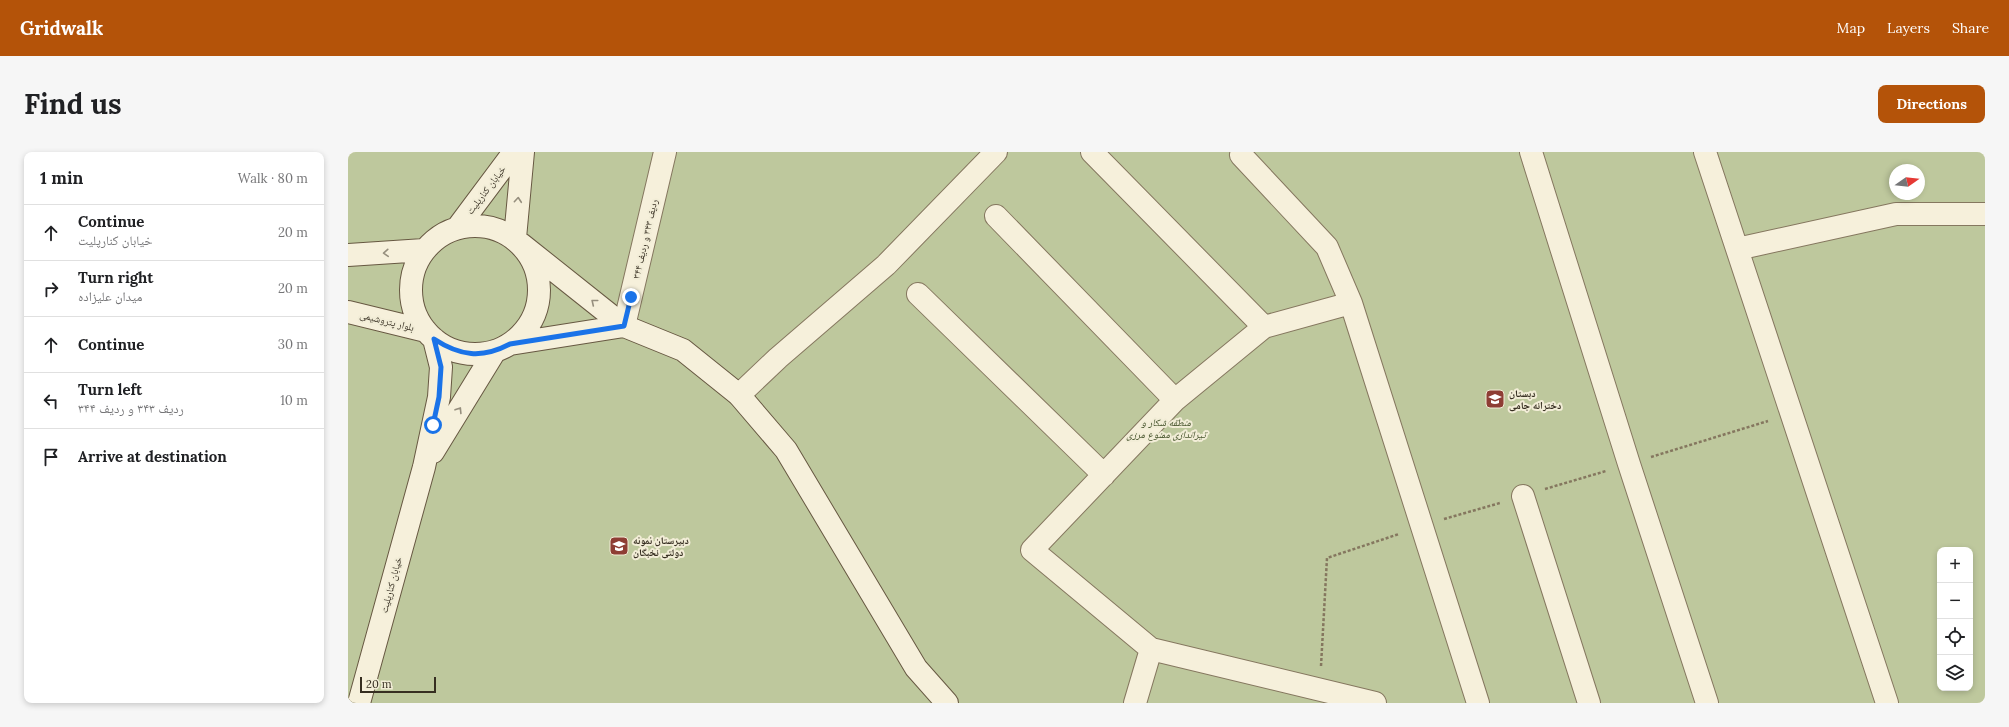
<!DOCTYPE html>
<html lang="en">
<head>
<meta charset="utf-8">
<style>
  :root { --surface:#fff; --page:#f6f6f6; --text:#202124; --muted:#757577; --line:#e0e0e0; --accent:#b45309 }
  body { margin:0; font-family:Lora,"Noto Naskh Arabic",serif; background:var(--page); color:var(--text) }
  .controls { position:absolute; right:12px; bottom:12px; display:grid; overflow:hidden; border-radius:8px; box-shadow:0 2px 6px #0003 }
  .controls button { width:36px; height:36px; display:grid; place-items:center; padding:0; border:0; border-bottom:1px solid var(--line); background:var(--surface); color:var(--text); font:20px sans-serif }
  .compass { position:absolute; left:1541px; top:12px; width:36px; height:36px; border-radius:50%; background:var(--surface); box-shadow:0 2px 6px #0003; rotate:76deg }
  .scale { position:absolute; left:12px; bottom:10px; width:76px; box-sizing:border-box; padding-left:4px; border:2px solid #362e21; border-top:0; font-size:11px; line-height:14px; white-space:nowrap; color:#362e21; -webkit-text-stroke:3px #f2edd7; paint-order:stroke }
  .stop { position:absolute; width:12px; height:12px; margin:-9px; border:3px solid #1a73e8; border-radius:50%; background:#fff }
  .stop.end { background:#1a73e8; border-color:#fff; box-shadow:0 1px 4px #0008 }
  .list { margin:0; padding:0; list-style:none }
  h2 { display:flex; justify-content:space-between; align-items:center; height:52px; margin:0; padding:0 16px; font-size:17px }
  h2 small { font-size:13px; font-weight:400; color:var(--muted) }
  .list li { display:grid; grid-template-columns:26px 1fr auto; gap:12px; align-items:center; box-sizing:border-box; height:56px; padding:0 16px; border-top:1px solid var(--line) }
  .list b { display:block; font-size:15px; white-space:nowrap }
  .list p { margin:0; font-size:13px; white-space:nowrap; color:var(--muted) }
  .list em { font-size:13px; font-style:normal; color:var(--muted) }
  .icon { flex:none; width:22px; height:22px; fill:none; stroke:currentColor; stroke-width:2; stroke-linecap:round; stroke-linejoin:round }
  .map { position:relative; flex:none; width:1637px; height:551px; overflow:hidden; border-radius:8px }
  header { display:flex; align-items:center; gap:24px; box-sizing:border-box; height:56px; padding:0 20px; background:var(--accent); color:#fff }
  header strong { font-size:19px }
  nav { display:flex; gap:22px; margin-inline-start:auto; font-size:14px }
  .intro { display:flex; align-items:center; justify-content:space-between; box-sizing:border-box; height:96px; padding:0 24px }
  h1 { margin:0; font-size:28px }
  .button { padding:10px 18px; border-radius:8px; background:var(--accent); color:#fff; font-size:14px; font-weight:700 }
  main { display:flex; gap:24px; padding:0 24px }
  aside { flex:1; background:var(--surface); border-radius:8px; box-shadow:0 2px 6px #0003 }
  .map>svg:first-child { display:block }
  .green { fill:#bec89d; fill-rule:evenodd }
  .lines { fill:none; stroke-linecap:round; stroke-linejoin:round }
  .street-casing { stroke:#85775f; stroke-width:24 }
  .secondary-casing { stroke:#675842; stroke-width:24 }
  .path { stroke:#85775f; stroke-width:2.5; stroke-dasharray:3 2; stroke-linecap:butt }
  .street { stroke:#f6f0db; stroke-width:22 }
  .secondary { stroke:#f6f0db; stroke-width:22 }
  .oneway { stroke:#968f7e }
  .route { stroke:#1a73e8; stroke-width:5 }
  .labels { text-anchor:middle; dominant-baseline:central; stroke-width:4; stroke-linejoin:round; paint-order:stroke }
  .street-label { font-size:10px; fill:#362e21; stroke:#f2edd7 }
  .poi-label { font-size:10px; font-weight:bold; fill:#362e21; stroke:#f2edd7; text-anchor:start }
  .park-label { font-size:10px; font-style:italic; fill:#435129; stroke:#f2edd7 }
</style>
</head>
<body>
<header>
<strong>Gridwalk</strong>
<nav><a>Map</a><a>Layers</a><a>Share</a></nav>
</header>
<div class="intro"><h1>Find us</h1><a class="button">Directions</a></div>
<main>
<aside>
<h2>1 min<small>Walk · 80 m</small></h2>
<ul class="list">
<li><svg class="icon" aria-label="ahead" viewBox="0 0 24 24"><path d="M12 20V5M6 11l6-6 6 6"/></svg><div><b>Continue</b><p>خیابان کنارپلیت</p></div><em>20 m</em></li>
<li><svg class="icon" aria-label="right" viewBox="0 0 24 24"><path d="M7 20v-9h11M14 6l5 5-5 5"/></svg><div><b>Turn right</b><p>میدان علیزاده</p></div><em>20 m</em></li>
<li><svg class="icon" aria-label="ahead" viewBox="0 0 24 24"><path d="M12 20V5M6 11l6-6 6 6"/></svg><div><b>Continue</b></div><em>30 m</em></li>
<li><svg class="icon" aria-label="left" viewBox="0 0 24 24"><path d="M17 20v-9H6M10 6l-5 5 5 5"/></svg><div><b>Turn left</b><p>ردیف ۳۴۳ و ردیف ۳۴۴</p></div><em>10 m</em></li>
<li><svg class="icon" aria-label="arrive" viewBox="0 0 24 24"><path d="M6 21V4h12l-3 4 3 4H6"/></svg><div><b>Arrive at destination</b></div></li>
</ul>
</aside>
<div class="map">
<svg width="1637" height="551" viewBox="0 0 1637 551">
  <rect width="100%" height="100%" fill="#eae4c8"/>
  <path class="green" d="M 0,0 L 1637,0 L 1637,551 L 0,551 ZM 1547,18 L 1571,18 L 1571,42 L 1547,42 ZM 1592,398 L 1622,398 L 1622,536 L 1592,536 Z"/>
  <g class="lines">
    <defs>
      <path id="street" d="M 744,0 L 916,175
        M 894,0 L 893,3 L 979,95 L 1003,151
        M 1183,0 L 1281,312 L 1359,551
        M 1357,0 L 1539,551
        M 648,64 L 827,248
        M 1389,97 L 1548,62 L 1637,62
        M 570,142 L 756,323
        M 276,174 L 317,0
        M 391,243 L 430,206 L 538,113 L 648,0
        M 1175,344 L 1241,551
        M 787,551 L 803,497
        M 1027,551 L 803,497 L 684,398 L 827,248 L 916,175 L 1003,151 L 1130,551"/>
      <path id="secondary" d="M63 138a64 64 0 1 1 128 0a64 64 0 1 1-128 0Z
        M 110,75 L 166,0
        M 167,86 L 175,0
        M 173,92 L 276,174 L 335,198 L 391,243 L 438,298 L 568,516 L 599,551
        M 0,103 L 76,98
        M 0,160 L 78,179
        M 162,192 L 276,174
        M 85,300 L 147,199
        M 11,551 L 76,315 L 91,245 L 93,215 L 86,187"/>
    </defs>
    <use href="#street" class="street-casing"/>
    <use href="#secondary" class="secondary-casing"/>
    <path class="path" d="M 1303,305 L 1420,269
      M 1197,337 L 1258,319
      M 1096,367 L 1152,351
      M 973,514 L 979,406 L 1051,382"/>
    <use href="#street" class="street"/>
    <use href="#secondary" class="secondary"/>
  </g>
  <defs><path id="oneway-chevron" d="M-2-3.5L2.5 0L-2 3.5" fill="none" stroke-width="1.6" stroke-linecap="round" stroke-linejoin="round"/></defs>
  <g class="oneway">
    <use href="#oneway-chevron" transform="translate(170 48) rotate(-85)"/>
    <use href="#oneway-chevron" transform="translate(38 101) rotate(176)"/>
    <use href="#oneway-chevron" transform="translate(246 150) rotate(-141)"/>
    <use href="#oneway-chevron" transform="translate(111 258) rotate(-58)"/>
  </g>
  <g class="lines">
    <path class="route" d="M 85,273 L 91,245 L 93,215 L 86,187 C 112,204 134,207 162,192 L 276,174 L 283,145"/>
  </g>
  <defs>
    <symbol id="school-square" viewBox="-11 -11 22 22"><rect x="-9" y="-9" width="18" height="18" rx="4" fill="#8e3d34" stroke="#f2edd7"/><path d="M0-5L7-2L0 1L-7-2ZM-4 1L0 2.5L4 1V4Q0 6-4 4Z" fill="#fff"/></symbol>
  </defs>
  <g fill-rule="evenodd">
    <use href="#school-square" x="1136" y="236" width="22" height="22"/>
    <use href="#school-square" x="260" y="383" width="22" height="22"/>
  </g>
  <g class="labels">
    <g class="street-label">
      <text transform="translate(138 38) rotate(-53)">خیابان کنارپلیت</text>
      <text transform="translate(297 87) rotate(-77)">ردیف ۳۴۳ و ردیف ۳۴۴</text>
      <text transform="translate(39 169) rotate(14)">بلوار پتروشیمی</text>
      <text transform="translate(43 433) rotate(-75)">خیابان کنارپلیت</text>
    </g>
    <g class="poi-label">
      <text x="1161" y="241">دبستان<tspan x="1161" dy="12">دخترانه جامی</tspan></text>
      <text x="285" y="388">دبیرستان نمونه<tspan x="285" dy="12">دولتی نخبگان</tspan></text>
    </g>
    <g class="park-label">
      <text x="818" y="270">منطقه شکار و<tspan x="818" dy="12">تیراندازی ممنوع مرزی</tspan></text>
    </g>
  </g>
</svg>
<div class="controls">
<button>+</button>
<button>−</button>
<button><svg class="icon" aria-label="locate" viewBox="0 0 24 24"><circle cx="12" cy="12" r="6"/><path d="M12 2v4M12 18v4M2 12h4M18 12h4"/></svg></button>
<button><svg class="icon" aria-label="layers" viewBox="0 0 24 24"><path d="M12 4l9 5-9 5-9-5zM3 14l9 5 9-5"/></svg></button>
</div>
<svg class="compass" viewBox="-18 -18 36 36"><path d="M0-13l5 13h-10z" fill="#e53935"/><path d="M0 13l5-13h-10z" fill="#757577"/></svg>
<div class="scale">20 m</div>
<div class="stop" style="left:85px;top:273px"></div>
<div class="stop end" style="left:283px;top:145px"></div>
</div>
</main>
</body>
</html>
